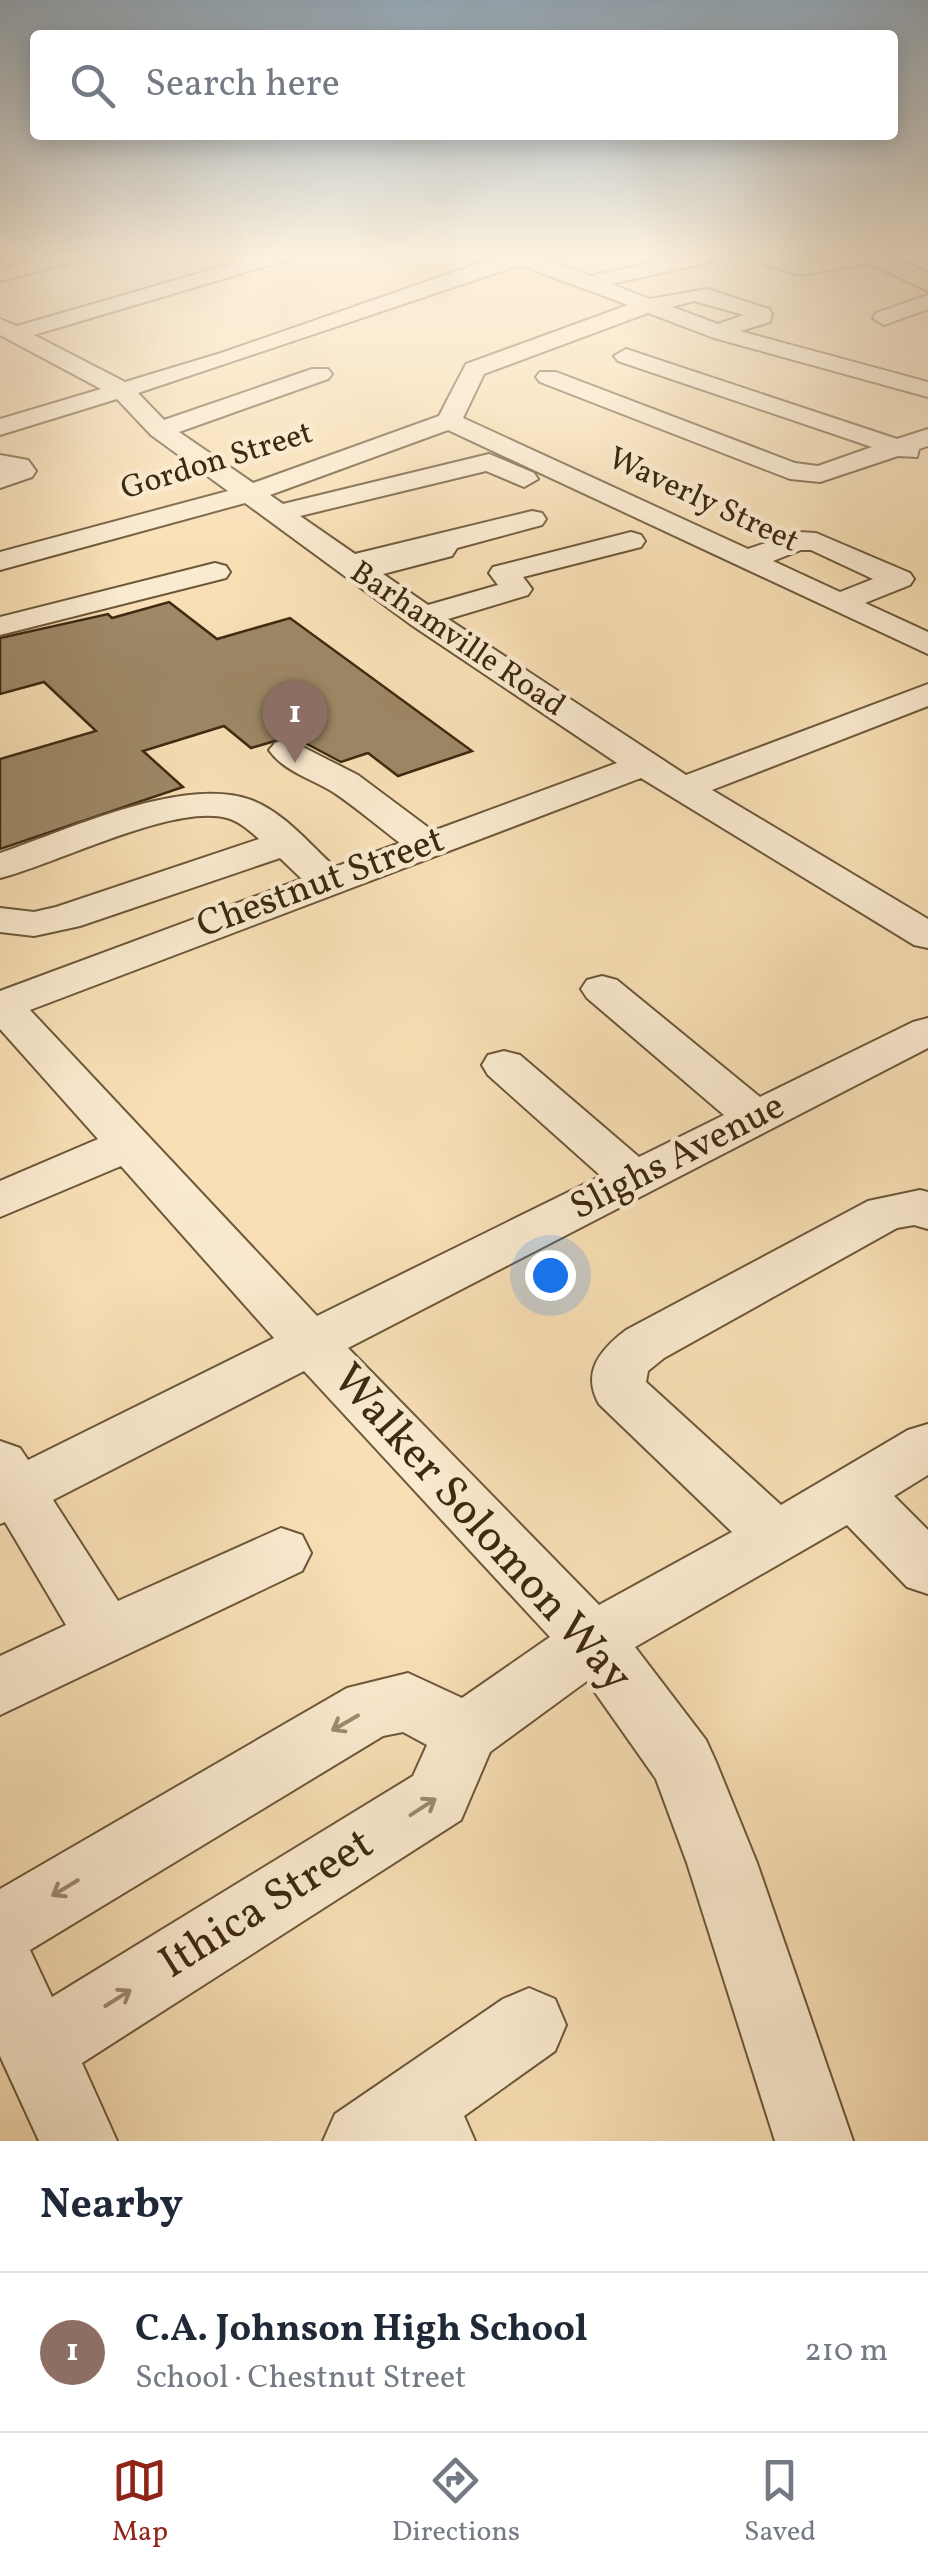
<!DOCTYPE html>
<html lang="en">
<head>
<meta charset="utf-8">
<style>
  :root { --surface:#fff; --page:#f2f2f3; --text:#1f2937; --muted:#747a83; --line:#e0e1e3; --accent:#8f2418 }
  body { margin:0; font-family:Vollkorn,serif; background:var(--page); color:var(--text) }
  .you { position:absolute; left:550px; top:1275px; width:35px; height:35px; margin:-25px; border:8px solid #fff; border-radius:50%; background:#1a73e8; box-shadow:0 0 0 15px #1a73e833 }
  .badge { display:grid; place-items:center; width:65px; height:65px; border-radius:50%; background:var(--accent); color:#fff; font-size:32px; font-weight:700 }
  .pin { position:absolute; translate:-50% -82px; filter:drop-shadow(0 2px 5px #0008) }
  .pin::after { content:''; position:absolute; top:52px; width:35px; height:30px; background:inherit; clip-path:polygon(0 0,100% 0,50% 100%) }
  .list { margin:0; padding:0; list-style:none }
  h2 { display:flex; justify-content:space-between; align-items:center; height:130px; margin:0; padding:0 40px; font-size:42px }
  h2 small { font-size:32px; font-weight:400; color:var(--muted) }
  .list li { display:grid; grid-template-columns:65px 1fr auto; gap:30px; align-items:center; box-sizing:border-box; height:160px; padding:0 40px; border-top:2px solid var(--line) }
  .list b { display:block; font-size:38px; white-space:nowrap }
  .list p { margin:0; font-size:32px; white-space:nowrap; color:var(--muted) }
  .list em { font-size:32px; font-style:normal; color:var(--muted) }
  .icon { flex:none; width:55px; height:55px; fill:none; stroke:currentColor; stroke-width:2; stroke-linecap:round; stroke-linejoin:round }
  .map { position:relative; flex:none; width:928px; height:2141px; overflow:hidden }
  .search { position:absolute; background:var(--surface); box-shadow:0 5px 25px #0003; left:30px; right:30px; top:30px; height:110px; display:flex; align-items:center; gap:25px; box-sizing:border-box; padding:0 35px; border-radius:10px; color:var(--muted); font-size:38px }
  .sheet { height:290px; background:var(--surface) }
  nav { display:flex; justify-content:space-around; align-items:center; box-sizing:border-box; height:140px; border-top:2px solid var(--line); background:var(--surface); font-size:28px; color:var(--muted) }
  nav a { display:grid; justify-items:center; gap:5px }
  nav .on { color:var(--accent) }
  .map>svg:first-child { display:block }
  .building { fill:#9e8866; stroke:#3d2a10; stroke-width:2.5 }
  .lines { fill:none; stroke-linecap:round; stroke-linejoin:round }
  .minor-casing { stroke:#6c5739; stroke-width:4 }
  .major-casing { stroke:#3d2a10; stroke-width:4 }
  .minor { fill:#faeacf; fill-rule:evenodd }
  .major { fill:#f8dfb5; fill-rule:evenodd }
  .oneway { stroke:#9c8a70 }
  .labels { text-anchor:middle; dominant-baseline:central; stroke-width:9; stroke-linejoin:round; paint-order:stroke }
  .far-street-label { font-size:32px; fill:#3d2a10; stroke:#faeacf }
  .street-label { font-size:38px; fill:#3d2a10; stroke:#faeacf }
  .near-street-label { font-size:45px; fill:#3d2a10; stroke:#faeacf }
</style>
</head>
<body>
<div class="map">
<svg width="928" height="2141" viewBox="0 0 928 2141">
  <rect width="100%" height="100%" fill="#f8dfb5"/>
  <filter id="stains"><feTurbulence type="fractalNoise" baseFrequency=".002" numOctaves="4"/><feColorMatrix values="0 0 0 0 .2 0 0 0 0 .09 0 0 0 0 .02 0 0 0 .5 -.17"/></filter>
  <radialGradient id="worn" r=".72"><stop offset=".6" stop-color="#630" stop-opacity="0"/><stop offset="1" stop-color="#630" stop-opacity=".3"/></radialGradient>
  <path class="building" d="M 169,602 L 217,639 L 290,618 L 472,751 L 398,776 L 368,753 L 341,762 L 292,736 L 251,748 L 224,726 L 143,751 L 183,787 L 0,849 L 0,759 L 96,731 L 44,682 L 0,694 L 0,638 L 108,614 L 112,618 Z"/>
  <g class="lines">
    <defs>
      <path id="minor" d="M 55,255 L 88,255 L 85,259 L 0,281 L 0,269 Z
        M 262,255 L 293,255 L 290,259 L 34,335 L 125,382 L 221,353 L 503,255 L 539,255 L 590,276 L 689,255 L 726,255 L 723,259 L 611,284 L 650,299 L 707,289 L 769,309 L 772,314 L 770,322 L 740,331 L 928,382 L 928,397 L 714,338 L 648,313 L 484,374 L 463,418 L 748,549 L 798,532 L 816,533 L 910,573 L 914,579 L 910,585 L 865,603 L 928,632 L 928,654 L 448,430 L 270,495 L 283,504 L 489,454 L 534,473 L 538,479 L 524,487 L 486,471 L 300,516 L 355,554 L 532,511 L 542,513 L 546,519 L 542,525 L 457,548 L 452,556 L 383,574 L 428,605 L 498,585 L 489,573 L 493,567 L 631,532 L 641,535 L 645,541 L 641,547 L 523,577 L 532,589 L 528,595 L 448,619 L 686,775 L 928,684 L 928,706 L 712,790 L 928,919 L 928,948 L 914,945 L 641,778 L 30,1010 L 317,1316 L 601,1176 L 488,1075 L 482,1065 L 488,1055 L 504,1051 L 520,1055 L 639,1157 L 724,1115 L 587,998 L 581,989 L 587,980 L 602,976 L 617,980 L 760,1097 L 913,1022 L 928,1018 L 928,1048 L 348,1348 L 599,1605 L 732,1532 L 599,1404 C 581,1372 601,1349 626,1330 L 868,1201 L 920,1190 L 928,1192 L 928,1229 L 914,1225 L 897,1228 L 664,1358 L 648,1371 L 646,1382 L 781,1505 L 908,1430 L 928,1424 L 928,1475 L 894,1496 L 928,1530 L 928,1594 L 907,1587 L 847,1525 L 635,1647 L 706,1740 L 716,1762 L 757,1863 L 853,2141 L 775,2141 L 687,1863 L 656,1779 L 587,1681 L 490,1752 L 461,1820 L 82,2063 L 117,2141 L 39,2141 L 0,2056 L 0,1889 L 347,1688 L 408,1673 L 462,1698 L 550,1637 L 304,1371 L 53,1500 L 118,1601 L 281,1528 L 302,1535 L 311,1553 L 302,1571 L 0,1715 L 0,1656 L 66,1625 L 5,1522 L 0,1524 L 0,1441 L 20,1448 L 28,1460 L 274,1338 L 121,1166 L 0,1217 L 0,1181 L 98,1139 L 0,1029 L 0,991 L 302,879 L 280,858 L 80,926 L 34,936 L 0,932 L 0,908 L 34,912 L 56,907 L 259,839 C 250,831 239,821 227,818 C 174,803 56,864 0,878 L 0,853 C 66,831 183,775 251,800 C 284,812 310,845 335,867 L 400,843 C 379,827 358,809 336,794 C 314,779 285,773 269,750 L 275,743 L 287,739 L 358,775 L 433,831 L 617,763 L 410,624 L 245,503 L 0,570 L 0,552 L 228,491 L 151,435 L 117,399 L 0,435 L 0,419 L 101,389 L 0,335 L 0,319 L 17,326 ZM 520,265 L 628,305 L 466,364 L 439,416 L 253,483 L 179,432 L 328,379 L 332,374 L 328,369 L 312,369 L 164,420 L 138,393 ZM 694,301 L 744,315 L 718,324 L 672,307 ZM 801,550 L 811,550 L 873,579 L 840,592 L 773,561 ZM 403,1732 L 427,1745 L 413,1776 L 52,1997 L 30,1950 L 383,1736 Z
        M 759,255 C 775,255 789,263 805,262 C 835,260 863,254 893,255 L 883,261 L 800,275 L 763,264 Z
        M 928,295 L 928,309 L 884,325 L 873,318 L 876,313 Z
        M 626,349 L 897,439 L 928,429 L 928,446 L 919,449 L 917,457 L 898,456 L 820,482 L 790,479 L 540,382 L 536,377 L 540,372 L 556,372 L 795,463 L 818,466 L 872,447 L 618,361 L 614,356 Z
        M 0,455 L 28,460 L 36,471 L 32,477 L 0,488 Z
        M 215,563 L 226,566 L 230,572 L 226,578 L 0,635 L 0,617 Z
        M 529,1988 L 555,1999 L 566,2025 L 555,2051 L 464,2116 L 475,2141 L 323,2141 L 335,2114 L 503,1999 Z"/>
      <path id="major" d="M 859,255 L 890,255 L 928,273 L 928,291 L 862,260 Z"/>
    </defs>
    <use href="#minor" class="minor-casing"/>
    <use href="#major" class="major-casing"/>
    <use href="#minor" class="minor"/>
    <use href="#major" class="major"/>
  </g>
  <defs><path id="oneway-shaft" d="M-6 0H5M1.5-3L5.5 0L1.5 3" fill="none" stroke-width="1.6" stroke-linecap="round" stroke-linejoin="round" transform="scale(2.5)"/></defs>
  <g class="oneway">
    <use href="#oneway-shaft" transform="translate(345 1723) rotate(150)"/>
    <use href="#oneway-shaft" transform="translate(423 1807) rotate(-33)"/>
    <use href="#oneway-shaft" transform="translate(65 1888) rotate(149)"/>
    <use href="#oneway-shaft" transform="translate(118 1998) rotate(-32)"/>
  </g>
  <linearGradient id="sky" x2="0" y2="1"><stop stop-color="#95acbd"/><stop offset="0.46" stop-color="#fcf1de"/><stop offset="1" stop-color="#fcf1de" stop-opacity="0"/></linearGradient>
  <rect width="928" height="555" fill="url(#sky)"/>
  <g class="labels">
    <g class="far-street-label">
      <text transform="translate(217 462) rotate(-17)">Gordon Street</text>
      <text transform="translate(703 501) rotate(25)">Waverly Street</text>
      <text transform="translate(457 640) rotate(34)">Barhamville Road</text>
    </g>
    <g class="street-label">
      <text transform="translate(321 884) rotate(-20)">Chestnut Street</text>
      <text transform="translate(678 1158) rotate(-27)">Slighs Avenue</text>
    </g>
    <g class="near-street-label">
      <text transform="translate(481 1529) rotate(48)">Walker Solomon Way</text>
      <text transform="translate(267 1905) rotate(-32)">Ithica Street</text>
    </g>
  </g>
  <rect width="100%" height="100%" filter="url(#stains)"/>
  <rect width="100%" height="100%" fill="url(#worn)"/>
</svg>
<div class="you"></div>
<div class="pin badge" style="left:295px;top:763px;background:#8d6e63">1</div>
<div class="search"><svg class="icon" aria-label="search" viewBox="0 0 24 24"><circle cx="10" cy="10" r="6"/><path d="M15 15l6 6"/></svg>Search here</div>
</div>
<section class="sheet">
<h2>Nearby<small></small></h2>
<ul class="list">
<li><span class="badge" style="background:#8d6e63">1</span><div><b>C.A. Johnson High School</b><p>School · Chestnut Street</p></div><em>210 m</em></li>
</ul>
</section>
<nav>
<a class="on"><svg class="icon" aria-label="map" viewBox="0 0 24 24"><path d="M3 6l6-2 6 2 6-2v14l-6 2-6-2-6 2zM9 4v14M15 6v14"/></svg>Map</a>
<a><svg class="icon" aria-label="directions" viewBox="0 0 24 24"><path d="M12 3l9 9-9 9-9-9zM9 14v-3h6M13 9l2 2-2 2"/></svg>Directions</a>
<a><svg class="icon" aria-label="saved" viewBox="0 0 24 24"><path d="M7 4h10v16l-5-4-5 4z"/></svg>Saved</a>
</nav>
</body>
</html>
